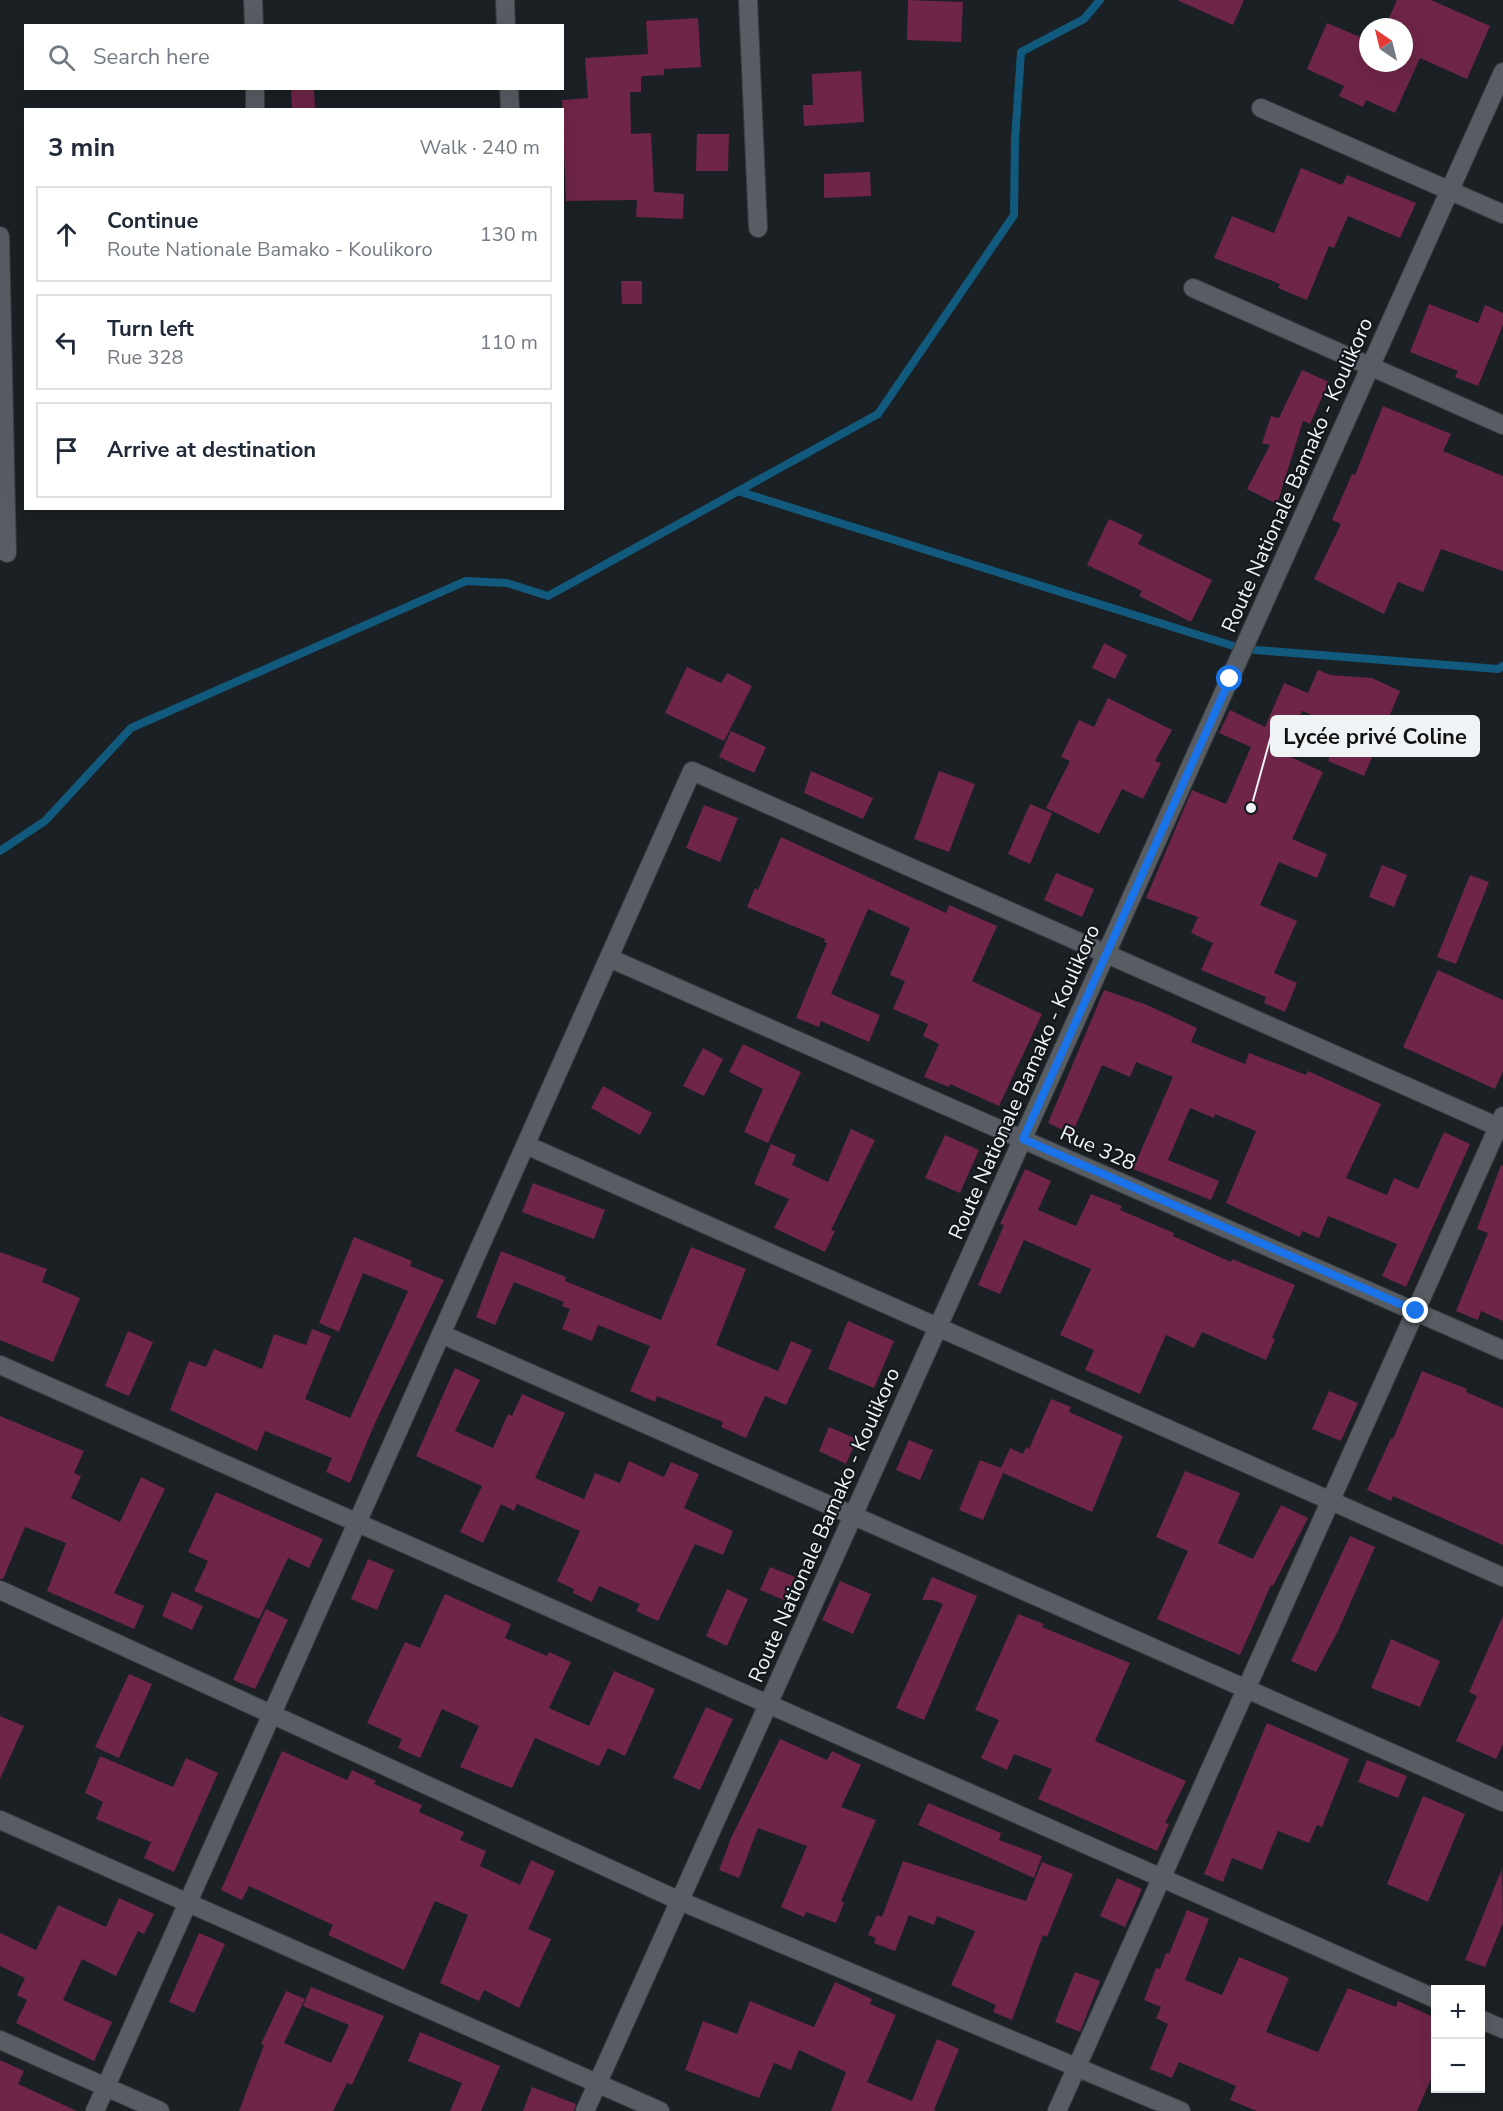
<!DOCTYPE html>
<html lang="en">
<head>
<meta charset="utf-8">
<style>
  :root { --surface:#fff; --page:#f2f2f3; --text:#1f2937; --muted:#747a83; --line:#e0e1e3 }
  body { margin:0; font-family:"Nunito Sans",sans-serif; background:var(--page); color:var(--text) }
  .controls { position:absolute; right:18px; bottom:18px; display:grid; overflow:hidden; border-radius:0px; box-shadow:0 6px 24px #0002 }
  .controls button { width:54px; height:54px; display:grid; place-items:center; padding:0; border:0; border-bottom:2px solid var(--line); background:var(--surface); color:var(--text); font:30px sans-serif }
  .compass { position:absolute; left:1359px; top:18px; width:54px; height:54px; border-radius:50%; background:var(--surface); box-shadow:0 6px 24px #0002; rotate:325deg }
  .stop { position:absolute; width:18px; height:18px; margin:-14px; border:4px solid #1a73e8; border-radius:50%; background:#fff }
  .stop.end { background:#1a73e8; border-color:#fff; box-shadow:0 2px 6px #0008 }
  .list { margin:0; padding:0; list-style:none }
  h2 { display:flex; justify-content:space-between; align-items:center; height:78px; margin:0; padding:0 24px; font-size:26px }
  h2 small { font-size:20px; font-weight:400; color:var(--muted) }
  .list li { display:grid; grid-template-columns:39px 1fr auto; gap:18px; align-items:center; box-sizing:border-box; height:96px; margin:0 12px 12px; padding:0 12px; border:2px solid var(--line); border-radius:0px }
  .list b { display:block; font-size:22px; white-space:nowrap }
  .list p { margin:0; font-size:20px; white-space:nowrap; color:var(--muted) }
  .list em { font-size:20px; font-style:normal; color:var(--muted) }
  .icon { flex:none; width:33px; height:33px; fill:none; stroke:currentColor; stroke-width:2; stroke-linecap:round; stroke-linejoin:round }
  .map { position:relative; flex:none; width:1503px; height:2111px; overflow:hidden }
  .search { position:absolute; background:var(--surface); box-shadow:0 6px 24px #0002; left:24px; top:24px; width:540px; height:66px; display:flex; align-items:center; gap:15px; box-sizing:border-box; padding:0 21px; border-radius:0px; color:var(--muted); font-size:22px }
  .panel { position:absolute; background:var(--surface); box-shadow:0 6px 24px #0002; left:24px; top:108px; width:540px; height:402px; border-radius:0px }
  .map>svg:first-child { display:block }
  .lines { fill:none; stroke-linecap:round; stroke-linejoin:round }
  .stream { stroke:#115a7d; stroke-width:8 }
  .building { fill:#6f2547 }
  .street-casing { stroke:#383d40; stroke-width:20 }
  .street { stroke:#575d63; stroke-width:18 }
  .route { stroke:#1a73e8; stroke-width:8 }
  .labels { text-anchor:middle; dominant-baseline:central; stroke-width:4.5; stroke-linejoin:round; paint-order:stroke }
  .street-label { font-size:21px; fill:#eff3f6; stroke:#11171b }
  .leader { fill:none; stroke:#eff3f6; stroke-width:2 }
  .callout-dot { fill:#eff3f6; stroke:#11171b; stroke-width:2 }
  .callout { fill:#eff3f6; stroke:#eff3f6; stroke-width:2 }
  .callout-label { font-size:22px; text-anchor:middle; font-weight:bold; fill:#111 }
</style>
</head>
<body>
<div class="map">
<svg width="1503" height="2111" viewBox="0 0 1503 2111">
  <rect width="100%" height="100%" fill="#1a2024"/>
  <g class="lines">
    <path class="stream" d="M 741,492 L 1243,649 L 1498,669 L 1503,666
      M 0,851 L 45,821 L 131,728 L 466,581 L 507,583 L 548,596 L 878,414 L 1014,215 L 1015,140 L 1021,52 L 1084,19 L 1100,0"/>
  </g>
  <path class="building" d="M 908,0 L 963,2 L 961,42 L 907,40 Z
    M 1177,0 L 1244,0 L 1233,25 Z
    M 1397,0 L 1431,0 L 1490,26 L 1467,79 L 1420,58 L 1395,113 L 1366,100 L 1363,107 L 1339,96 L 1344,86 L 1307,69 L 1327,23 L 1365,39 L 1368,37 L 1368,63 L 1404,63 L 1404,27 L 1385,27 Z
    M 698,18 L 701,67 L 664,69 L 664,75 L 644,76 L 641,77 L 641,92 L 630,92 L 631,134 L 651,133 L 654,192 L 684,194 L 683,219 L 636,217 L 637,200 L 566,201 L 562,100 L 588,98 L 585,58 L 648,54 L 646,21 Z
    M 861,71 L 864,122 L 804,126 L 803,105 L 813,105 L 812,74 Z
    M 291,88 L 314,88 L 315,110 L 292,110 Z
    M 697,134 L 729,134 L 728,171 L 696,171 Z
    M 1301,168 L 1342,185 L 1347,175 L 1416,203 L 1400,238 L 1348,216 L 1334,248 L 1329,246 L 1307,300 L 1278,288 L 1280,284 L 1214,258 L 1232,216 L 1274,233 Z
    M 870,172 L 871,196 L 824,198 L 824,174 Z
    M 621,281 L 642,281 L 642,304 L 622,304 Z
    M 1429,304 L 1478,323 L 1485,305 L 1503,313 L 1503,325 L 1478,386 L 1455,377 L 1458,371 L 1410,352 Z
    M 1302,370 L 1329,382 L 1310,424 L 1303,421 L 1277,504 L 1247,489 L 1270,445 L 1262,443 L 1271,416 L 1279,418 Z
    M 1383,406 L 1451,434 L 1443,451 L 1503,476 L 1503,571 L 1441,549 L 1423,592 L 1398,582 L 1384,614 L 1314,579 L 1341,524 L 1332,520 L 1352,474 L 1355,475 Z
    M 1109,519 L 1143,535 L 1138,544 L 1212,580 L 1191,622 L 1139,596 L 1142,591 L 1087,565 Z
    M 1104,643 L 1127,655 L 1115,679 L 1092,668 Z
    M 687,667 L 721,683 L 727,673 L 752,686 L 724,741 L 665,713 Z
    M 1318,670 L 1330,675 L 1372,678 L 1400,691 L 1364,776 L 1328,761 L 1342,727 L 1302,711 L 1284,754 L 1323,772 L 1292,839 L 1327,854 L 1317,878 L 1279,862 L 1260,905 L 1297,921 L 1274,973 L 1297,983 L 1285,1012 L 1264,1003 L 1266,997 L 1201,970 L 1213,943 L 1191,933 L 1198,917 L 1146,898 L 1192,790 L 1226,804 L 1251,747 L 1219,733 L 1230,710 L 1265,727 L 1284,683 L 1308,693 Z
    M 1108,698 L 1172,730 L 1155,761 L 1161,763 L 1143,799 L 1122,789 L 1099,834 L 1046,808 L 1070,761 L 1061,757 L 1079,720 L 1094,727 Z
    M 731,731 L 766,747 L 754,773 L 719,757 Z
    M 811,771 L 873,798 L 863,819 L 804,793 Z
    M 939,771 L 975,784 L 949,852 L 914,839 Z
    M 1030,804 L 1052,813 L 1030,864 L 1008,854 Z
    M 704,805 L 738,818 L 720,862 L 686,848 Z
    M 781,837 L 946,913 L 949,905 L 997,926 L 972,981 L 1042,1014 L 999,1106 L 950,1084 L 949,1087 L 924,1077 L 939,1044 L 923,1036 L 928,1024 L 893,1009 L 905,981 L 890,975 L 910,928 L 868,909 L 831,994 L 880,1015 L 869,1042 L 821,1021 L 819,1027 L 796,1018 L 827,943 L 824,942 L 825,939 L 747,907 L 755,888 L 758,890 Z
    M 1382,865 L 1407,875 L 1394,907 L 1369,897 Z
    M 1056,873 L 1094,889 L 1082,917 L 1044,900 Z
    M 1470,875 L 1489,882 L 1456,964 L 1437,957 Z
    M 1438,970 L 1503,1000 L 1503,1071 L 1495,1089 L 1403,1047 Z
    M 1104,990 L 1147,1005 L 1197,1028 L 1191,1042 L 1245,1064 L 1249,1053 L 1306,1075 L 1308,1071 L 1381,1104 L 1346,1178 L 1387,1195 L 1394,1178 L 1418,1189 L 1444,1132 L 1470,1144 L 1406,1287 L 1382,1276 L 1397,1244 L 1328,1216 L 1319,1238 L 1302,1231 L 1300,1237 L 1226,1203 L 1256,1131 L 1215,1114 L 1214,1118 L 1190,1108 L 1168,1160 L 1219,1181 L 1211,1200 L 1133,1169 L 1173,1077 L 1136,1062 L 1130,1077 L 1102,1065 L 1072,1134 L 1048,1123 Z
    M 743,1044 L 801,1072 L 768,1143 L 744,1132 L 763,1089 L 729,1072 Z
    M 703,1048 L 723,1059 L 704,1096 L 683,1086 Z
    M 603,1086 L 652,1113 L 640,1135 L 591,1108 Z
    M 851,1129 L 875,1140 L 831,1230 L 835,1231 L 825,1252 L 774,1228 L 789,1199 L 754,1184 L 771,1144 L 796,1155 L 792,1165 L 828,1182 Z
    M 945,1135 L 979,1150 L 960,1193 L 925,1178 Z
    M 1501,1165 L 1503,1166 L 1503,1321 L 1481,1311 L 1478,1320 L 1456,1311 L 1488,1233 L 1477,1229 Z
    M 1025,1169 L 1051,1181 L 1038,1210 L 1076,1226 L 1091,1194 L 1122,1206 L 1120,1210 L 1174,1233 L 1173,1236 L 1231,1262 L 1232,1259 L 1295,1285 L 1272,1338 L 1275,1339 L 1266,1360 L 1202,1332 L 1194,1348 L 1166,1335 L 1140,1394 L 1085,1370 L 1094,1350 L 1060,1335 L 1091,1269 L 1024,1240 L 1000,1294 L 978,1285 L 1004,1225 L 1000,1224 Z
    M 533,1183 L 605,1210 L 594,1239 L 522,1212 Z
    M 354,1237 L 412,1261 L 410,1266 L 444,1280 L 375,1423 L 350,1483 L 326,1472 L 332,1458 L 265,1431 L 257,1451 L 170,1410 L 189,1361 L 206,1367 L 214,1349 L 262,1369 L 274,1334 L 306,1345 L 312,1329 L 331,1336 L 305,1399 L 350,1418 L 408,1291 L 363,1273 L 339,1332 L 319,1323 Z
    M 691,1247 L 746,1269 L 716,1345 L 778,1371 L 791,1341 L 812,1350 L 786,1405 L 765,1396 L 746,1438 L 721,1427 L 723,1422 L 657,1396 L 655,1402 L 630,1391 L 650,1346 L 598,1325 L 592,1341 L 562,1329 L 570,1309 L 562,1306 L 564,1302 L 514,1282 L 495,1325 L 476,1317 L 501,1251 L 566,1277 L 565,1281 L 661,1320 Z
    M 0,1252 L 47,1269 L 42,1282 L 80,1298 L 53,1362 L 0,1340 Z
    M 848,1321 L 894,1341 L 874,1388 L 828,1369 Z
    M 128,1331 L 153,1342 L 129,1396 L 105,1386 Z
    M 455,1368 L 480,1380 L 455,1431 L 493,1448 L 508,1414 L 512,1416 L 522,1394 L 565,1413 L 535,1478 L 584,1499 L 595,1473 L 620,1483 L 629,1461 L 664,1477 L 671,1462 L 699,1474 L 684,1508 L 733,1531 L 723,1555 L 695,1544 L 658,1621 L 636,1611 L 640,1604 L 599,1586 L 592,1602 L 573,1593 L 574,1589 L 557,1581 L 580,1531 L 517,1504 L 514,1511 L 501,1504 L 483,1543 L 460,1532 L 482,1486 L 416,1456 Z
    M 1422,1371 L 1467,1389 L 1466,1392 L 1503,1408 L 1503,1545 L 1393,1496 L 1391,1501 L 1367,1490 L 1391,1438 L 1393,1439 Z
    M 1329,1391 L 1358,1403 L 1341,1441 L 1312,1429 Z
    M 1051,1399 L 1071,1407 L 1069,1412 L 1123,1436 L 1092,1512 L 1003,1473 L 983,1520 L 959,1510 L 980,1460 L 1001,1468 L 1010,1448 L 1023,1454 L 1026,1447 L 1029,1449 Z
    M 0,1416 L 84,1451 L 74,1473 L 81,1476 L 71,1498 L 120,1522 L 141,1477 L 165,1489 L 114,1593 L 144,1606 L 134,1629 L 47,1591 L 66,1543 L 25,1527 L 3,1579 L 0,1579 Z
    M 829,1427 L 857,1439 L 846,1464 L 819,1451 Z
    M 909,1440 L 933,1450 L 920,1480 L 896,1470 Z
    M 1185,1471 L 1240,1493 L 1218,1543 L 1253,1559 L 1281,1505 L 1308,1518 L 1273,1586 L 1271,1585 L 1240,1655 L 1157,1619 L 1188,1551 L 1156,1537 Z
    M 216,1492 L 323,1539 L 309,1568 L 288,1558 L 259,1619 L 194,1591 L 208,1561 L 188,1552 Z
    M 1350,1536 L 1375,1547 L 1338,1631 L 1316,1672 L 1291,1661 Z
    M 368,1559 L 394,1570 L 377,1610 L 351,1599 Z
    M 770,1567 L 795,1577 L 784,1600 L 760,1590 Z
    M 932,1577 L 977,1596 L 924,1720 L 896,1708 L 943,1604 L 933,1600 L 922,1600 Z
    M 840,1581 L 871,1594 L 853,1634 L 822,1620 Z
    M 727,1589 L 748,1599 L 727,1646 L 706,1636 Z
    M 172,1592 L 203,1606 L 192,1630 L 162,1616 Z
    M 445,1594 L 511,1624 L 505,1638 L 547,1656 L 549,1652 L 571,1662 L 549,1708 L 589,1726 L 614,1671 L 655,1689 L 625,1756 L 608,1748 L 599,1766 L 535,1738 L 512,1788 L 460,1767 L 479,1726 L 442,1709 L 420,1758 L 398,1748 L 402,1739 L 367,1723 L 405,1642 L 420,1648 Z
    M 266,1609 L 288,1620 L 255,1689 L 233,1680 Z
    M 1018,1614 L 1044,1624 L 1042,1627 L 1130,1663 L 1095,1741 L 1186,1781 L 1165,1823 L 1169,1824 L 1157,1851 L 1038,1799 L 1052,1769 L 1014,1754 L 1007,1770 L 981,1758 L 999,1720 L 975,1710 Z
    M 1503,1616 L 1503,1744 L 1496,1759 L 1456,1741 L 1477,1696 L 1469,1692 Z
    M 1391,1639 L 1440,1661 L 1420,1707 L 1371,1688 Z
    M 129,1674 L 152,1684 L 119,1758 L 95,1747 Z
    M 706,1707 L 733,1719 L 700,1790 L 673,1778 Z
    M 0,1716 L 24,1726 L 0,1779 Z
    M 1267,1723 L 1349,1759 L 1322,1827 L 1317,1825 L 1309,1843 L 1278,1831 L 1262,1870 L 1232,1858 L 1223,1882 L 1204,1874 Z
    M 780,1739 L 827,1760 L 832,1751 L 861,1765 L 841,1807 L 876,1820 L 841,1901 L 844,1903 L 836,1923 L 806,1912 L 804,1917 L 781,1907 L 807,1846 L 758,1828 L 739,1878 L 719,1870 L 731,1838 Z
    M 282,1751 L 347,1780 L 352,1770 L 376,1781 L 374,1784 L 422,1805 L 419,1812 L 464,1832 L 460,1840 L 486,1851 L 480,1866 L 520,1885 L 531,1860 L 555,1871 L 528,1929 L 551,1939 L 519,2008 L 484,1990 L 479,2001 L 440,1983 L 468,1915 L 435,1901 L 404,1970 L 328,1935 L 333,1925 L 249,1886 L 242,1900 L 221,1890 Z
    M 100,1756 L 173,1787 L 186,1758 L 218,1773 L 174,1872 L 144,1858 L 151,1842 L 96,1819 L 103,1802 L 85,1793 Z
    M 1367,1760 L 1407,1776 L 1398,1798 L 1358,1782 Z
    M 1423,1796 L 1465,1814 L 1428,1902 L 1387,1884 Z
    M 928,1803 L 1001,1833 L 999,1840 L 1042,1856 L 1034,1878 L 918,1825 Z
    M 903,1861 L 1026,1901 L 1042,1862 L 1073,1874 L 1047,1937 L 1043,1935 L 1012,2020 L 993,2012 L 996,2005 L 951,1985 L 975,1931 L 937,1916 L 934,1925 L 909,1915 L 895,1951 L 874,1943 L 876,1938 L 868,1935 L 877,1915 L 882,1917 Z
    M 1502,1869 L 1503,1923 L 1485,1967 L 1465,1960 Z
    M 1117,1878 L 1142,1889 L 1125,1927 L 1100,1916 Z
    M 119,1898 L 154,1914 L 144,1934 L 138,1931 L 116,1976 L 82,1959 L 63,2000 L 112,2022 L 94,2061 L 16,2023 L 27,2000 L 17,1995 L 25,1978 L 0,1966 L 0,1933 L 36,1950 L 58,1905 L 106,1927 Z
    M 1187,1910 L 1209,1919 L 1185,1980 L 1222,1995 L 1239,1957 L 1289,1978 L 1266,2032 L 1318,2052 L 1348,1988 L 1396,2007 L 1398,2001 L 1436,2018 L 1436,2068 L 1417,2111 L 1257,2111 L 1230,2100 L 1236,2086 L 1179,2062 L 1172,2078 L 1150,2069 L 1168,2024 L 1156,2018 L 1161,2007 L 1144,2000 L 1156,1968 L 1160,1969 L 1166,1953 L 1169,1954 Z
    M 199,1933 L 225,1944 L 194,2013 L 169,2002 Z
    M 1075,1972 L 1100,1981 L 1080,2032 L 1055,2022 Z
    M 835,1982 L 872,1999 L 870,2004 L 896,2015 L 867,2082 L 912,2101 L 937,2039 L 959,2049 L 934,2110 L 936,2111 L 831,2111 L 846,2072 L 799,2050 L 791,2070 L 774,2063 L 759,2098 L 685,2070 L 703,2021 L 737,2034 L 750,2001 L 814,2027 Z
    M 311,1987 L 384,2016 L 352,2085 L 347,2083 L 333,2111 L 239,2111 L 264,2045 L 261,2044 L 286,1991 L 305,1999 L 284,2043 L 331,2063 L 349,2025 L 303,2006 Z
    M 420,2032 L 500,2066 L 481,2111 L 450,2111 L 462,2083 L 408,2061 Z
    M 0,2060 L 24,2071 L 18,2084 L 77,2111 L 0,2111 Z
    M 532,2087 L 576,2104 L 574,2111 L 523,2111 Z"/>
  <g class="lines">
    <defs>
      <path id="street" d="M 253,0 L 254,26
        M 505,0 L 506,26
        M 748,0 L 758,228
        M 255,88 L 255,110
        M 509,88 L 510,110
        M 1261,108 L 1503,214
        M 0,236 L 7,553
        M 1193,288 L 1503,425
        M 609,958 L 1503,1350
        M 526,1145 L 1503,1577
        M 441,1334 L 1503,1802
        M 0,1365 L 1436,1999
        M 0,1590 L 680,1901 L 1181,2111
        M 0,1820 L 660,2111
        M 1480,2019 L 1503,2029
        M 0,2040 L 160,2111
        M 95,2111 L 692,771 L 1503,1129
        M 585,2111 L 1503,72
        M 1057,2111 L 1503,1116"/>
    </defs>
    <use href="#street" class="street-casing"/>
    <use href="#street" class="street"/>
  </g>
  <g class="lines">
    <path class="route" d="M 1230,679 L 1023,1139 L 1416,1311"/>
  </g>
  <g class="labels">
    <g class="street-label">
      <text transform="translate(1297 475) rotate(-66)">Route Nationale Bamako - Koulikoro</text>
      <text transform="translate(1024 1082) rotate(-66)">Route Nationale Bamako - Koulikoro</text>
      <text transform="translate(1098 1148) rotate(24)">Rue 328</text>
      <text transform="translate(824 1525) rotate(-66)">Route Nationale Bamako - Koulikoro</text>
    </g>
  </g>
  <path class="leader" d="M1251 808L1271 736"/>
  <circle class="callout-dot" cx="1251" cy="808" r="6"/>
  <rect class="callout" x="1271" y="716" width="208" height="40" rx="6"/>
  <g class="callout-label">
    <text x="1375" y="744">Lycée privé Coline</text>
  </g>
</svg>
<div class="controls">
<button>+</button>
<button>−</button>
</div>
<svg class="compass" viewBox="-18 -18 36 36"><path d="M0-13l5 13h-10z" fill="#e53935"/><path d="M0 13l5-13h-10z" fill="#747a83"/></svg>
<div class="stop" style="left:1230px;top:679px"></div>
<div class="stop end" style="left:1416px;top:1311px"></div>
<div class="search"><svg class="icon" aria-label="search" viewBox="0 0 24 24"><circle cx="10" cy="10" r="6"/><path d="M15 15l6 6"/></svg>Search here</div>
<section class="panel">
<h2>3 min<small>Walk · 240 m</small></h2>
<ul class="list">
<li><svg class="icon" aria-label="ahead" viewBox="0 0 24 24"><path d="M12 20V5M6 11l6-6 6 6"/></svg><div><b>Continue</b><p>Route Nationale Bamako - Koulikoro</p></div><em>130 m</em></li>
<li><svg class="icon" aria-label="left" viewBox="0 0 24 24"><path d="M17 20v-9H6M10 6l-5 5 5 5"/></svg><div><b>Turn left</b><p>Rue 328</p></div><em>110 m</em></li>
<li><svg class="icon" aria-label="arrive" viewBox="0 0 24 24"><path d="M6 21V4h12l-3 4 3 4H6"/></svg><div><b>Arrive at destination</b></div></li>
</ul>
</section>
</div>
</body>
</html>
